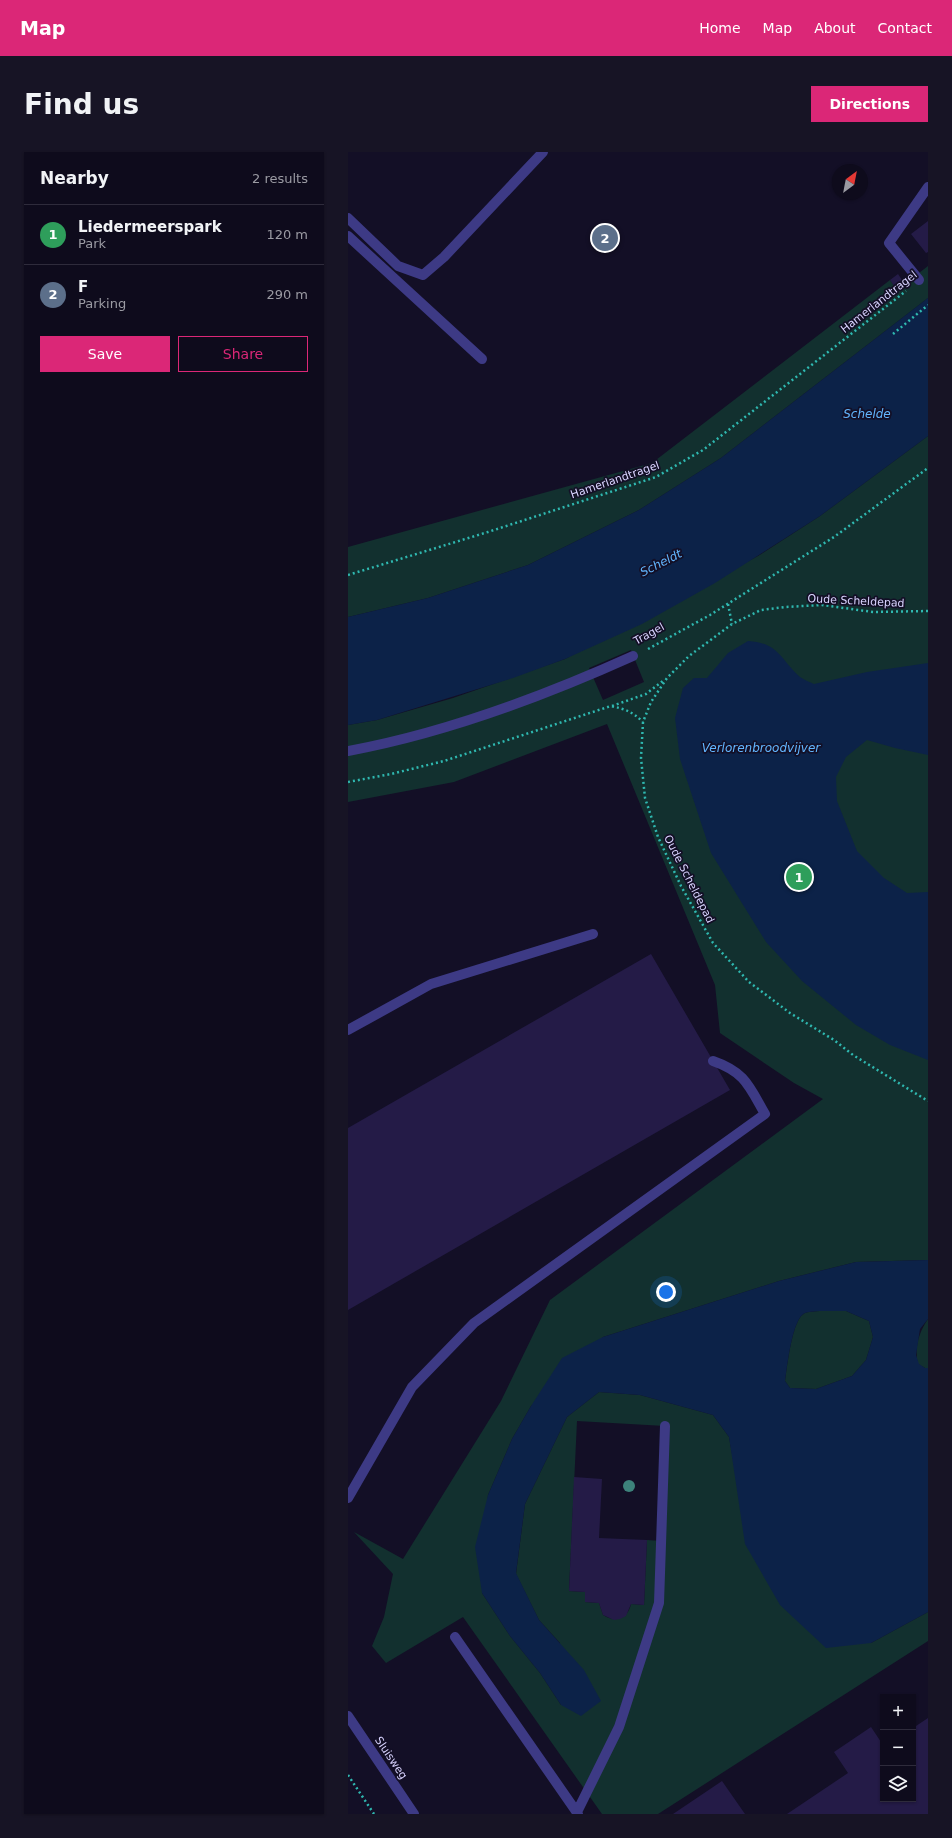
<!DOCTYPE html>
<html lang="en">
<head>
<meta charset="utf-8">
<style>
  :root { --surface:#0e0b1c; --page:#171425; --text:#f1f3f6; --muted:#9b9ba3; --line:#2e2b3b; --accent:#db2777 }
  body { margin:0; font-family:"DejaVu Sans",sans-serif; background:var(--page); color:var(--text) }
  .controls { position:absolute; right:12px; bottom:12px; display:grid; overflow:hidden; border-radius:0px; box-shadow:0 1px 3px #0004 }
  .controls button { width:36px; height:36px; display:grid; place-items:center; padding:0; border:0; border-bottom:1px solid var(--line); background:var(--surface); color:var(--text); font:20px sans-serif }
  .compass { position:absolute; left:484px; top:12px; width:36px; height:36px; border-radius:50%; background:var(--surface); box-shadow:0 1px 3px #0004; rotate:32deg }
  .you { position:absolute; left:318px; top:1140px; width:14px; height:14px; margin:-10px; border:3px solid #fff; border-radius:50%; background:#1a73e8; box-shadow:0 0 0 6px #1a73e833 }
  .badge { display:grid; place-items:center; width:26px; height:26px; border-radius:50%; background:var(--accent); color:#fff; font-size:13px; font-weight:700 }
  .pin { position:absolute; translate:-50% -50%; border:2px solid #fff; box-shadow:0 1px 4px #0006 }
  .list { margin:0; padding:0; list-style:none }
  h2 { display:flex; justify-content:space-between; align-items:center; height:52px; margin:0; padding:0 16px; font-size:17px }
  h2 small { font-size:13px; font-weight:400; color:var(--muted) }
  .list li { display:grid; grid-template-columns:26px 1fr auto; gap:12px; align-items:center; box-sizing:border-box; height:60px; padding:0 16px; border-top:1px solid var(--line) }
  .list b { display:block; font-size:15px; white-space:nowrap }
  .list p { margin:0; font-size:13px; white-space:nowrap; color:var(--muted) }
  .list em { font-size:13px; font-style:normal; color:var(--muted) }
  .actions { display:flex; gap:8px; padding:12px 16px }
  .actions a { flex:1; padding:9px 0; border:1px solid var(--accent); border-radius:0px; text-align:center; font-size:14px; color:var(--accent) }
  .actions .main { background:var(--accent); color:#fff }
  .icon { flex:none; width:22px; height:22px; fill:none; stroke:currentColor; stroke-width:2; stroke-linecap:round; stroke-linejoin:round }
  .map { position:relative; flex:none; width:580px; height:1662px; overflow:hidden; border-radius:0px }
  header { display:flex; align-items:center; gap:24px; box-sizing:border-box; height:56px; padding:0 20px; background:var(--accent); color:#fff }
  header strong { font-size:19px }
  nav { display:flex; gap:22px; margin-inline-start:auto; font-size:14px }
  .intro { display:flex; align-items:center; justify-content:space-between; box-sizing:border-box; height:96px; padding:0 24px }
  h1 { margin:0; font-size:28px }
  .button { padding:10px 18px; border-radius:0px; background:var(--accent); color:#fff; font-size:14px; font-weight:700 }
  main { display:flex; gap:24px; padding:0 24px }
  aside { flex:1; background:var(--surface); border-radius:0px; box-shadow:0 1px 3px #0004 }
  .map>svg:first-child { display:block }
  .green { fill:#12302f; fill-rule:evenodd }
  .water { fill:#0c2248; fill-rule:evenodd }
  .building { fill:#241b47 }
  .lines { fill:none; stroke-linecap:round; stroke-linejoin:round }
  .path { stroke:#2fb8b0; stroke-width:2.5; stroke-dasharray:2 3; stroke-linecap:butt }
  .lane { stroke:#3d3a85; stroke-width:10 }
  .street { stroke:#3d3a85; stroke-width:10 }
  .tree { fill:#3d827b }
  .labels { text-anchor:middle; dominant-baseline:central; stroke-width:3.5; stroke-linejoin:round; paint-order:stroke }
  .street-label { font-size:11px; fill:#d9d4ff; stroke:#130f26 }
  .water-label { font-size:12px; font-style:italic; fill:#62b6ff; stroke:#130f26 }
</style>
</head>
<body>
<header>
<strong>Map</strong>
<nav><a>Home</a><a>Map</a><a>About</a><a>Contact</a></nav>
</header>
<div class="intro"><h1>Find us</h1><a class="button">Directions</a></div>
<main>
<aside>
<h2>Nearby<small>2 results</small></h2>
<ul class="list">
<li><span class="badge" style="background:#2e9e5b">1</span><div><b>Liedermeerspark</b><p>Park</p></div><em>120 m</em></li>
<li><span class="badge" style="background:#5c6f8a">2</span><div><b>F</b><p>Parking</p></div><em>290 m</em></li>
</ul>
<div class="actions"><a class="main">Save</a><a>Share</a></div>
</aside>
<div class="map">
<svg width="580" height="1662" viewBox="0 0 580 1662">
  <rect width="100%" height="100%" fill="#130f26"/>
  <path class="green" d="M 580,114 L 580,146 L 373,306 L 291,358 L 180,413 L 80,446 L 0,465 L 0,395 L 304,311 L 542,128 L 549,138 Z
    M 580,284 L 580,1108 L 508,1110 L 431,1129 L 255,1185 L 183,1254 L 164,1287 L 140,1343 L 134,1441 L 162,1484 L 192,1521 L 213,1553 L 212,1491 L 191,1468 L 168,1422 L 177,1352 L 219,1265 L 251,1240 L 292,1243 L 365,1263 L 381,1285 L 390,1335 L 523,1491 L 580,1460 L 580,1489 L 310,1662 L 254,1662 L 115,1465 L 38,1511 L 24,1494 L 36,1465 L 45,1422 L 6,1380 L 55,1407 L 153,1249 L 202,1148 L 475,947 L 446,931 L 372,881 L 367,833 L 259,572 L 106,630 L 0,650 L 0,573 L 29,568 L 105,546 L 217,507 L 410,404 L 472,364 ZM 283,498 L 296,530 L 255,548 L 241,516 ZM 229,1269 L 317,1274 L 313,1389 L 299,1388 L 296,1453 L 283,1452 C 280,1467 267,1471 255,1463 L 251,1451 L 237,1450 L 237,1440 L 221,1439 Z
    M 479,1159 L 498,1159 L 521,1169 L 525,1185 L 518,1208 L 504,1224 L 468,1237 L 442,1236 L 437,1229 C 439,1216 444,1166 457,1161 C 464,1159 473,1159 479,1159 Z
    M 580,1167 L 580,1216 L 577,1216 L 570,1212 C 566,1196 571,1180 580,1167 Z"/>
  <path class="water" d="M 580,146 L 580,284 L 472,364 L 367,431 L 294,472 L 217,507 L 165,526 L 29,568 L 0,573 L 0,465 L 80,446 L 180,413 L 291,358 L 373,306 Z
    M 400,489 C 431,491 432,507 452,525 C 456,528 462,530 466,532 L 519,520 L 580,511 L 580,603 L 547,596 L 519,588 L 498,605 L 488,625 L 489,649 L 509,699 L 536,726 L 559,741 L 580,740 L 580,908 L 542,893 L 508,873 L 454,829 L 418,790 L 363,701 L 332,607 L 327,566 L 335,536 L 346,526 L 359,526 L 380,501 Z
    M 580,1108 L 580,1167 L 572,1177 L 568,1203 L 571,1212 L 577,1216 L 580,1216 L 580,1460 L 523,1491 L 478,1496 L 432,1453 L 397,1392 L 381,1285 L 365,1263 L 292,1243 L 251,1240 L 219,1265 L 177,1352 L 168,1421 L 191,1468 L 236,1518 L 253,1549 L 233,1564 L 213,1553 L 192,1521 L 162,1484 L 134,1441 L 127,1395 L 140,1343 L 164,1287 L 183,1254 L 214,1206 L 255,1185 L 431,1129 L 508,1110 ZM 479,1159 L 498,1159 L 521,1169 L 525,1185 L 518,1208 L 504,1224 L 468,1237 L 442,1236 L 437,1229 C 439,1216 444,1166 457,1161 C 464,1159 473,1159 479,1159 Z"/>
  <path class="building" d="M 580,69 L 580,100 L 578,101 L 563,82 Z
    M 550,122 L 554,128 L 546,134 L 542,128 Z
    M 303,802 L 382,938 L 0,1158 L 0,976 Z
    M 226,1325 L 254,1327 L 251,1386 L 299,1388 L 296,1453 L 283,1452 L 278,1464 L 272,1467 L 266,1468 L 255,1463 L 251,1451 L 237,1450 L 237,1440 L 221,1439 Z
    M 580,1566 L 580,1662 L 439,1662 L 500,1621 L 486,1600 L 523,1575 L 535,1593 L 535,1647 L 565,1647 L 565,1576 Z
    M 374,1629 L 397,1662 L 325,1662 Z"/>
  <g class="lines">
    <path class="path" d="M 545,182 L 580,153
      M 0,423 L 140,380 L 308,325 L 355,298 L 558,139
      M 380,452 L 384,472
      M 580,459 L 525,460 L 474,453 L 437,455 L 413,458 L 384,472 L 341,504 L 319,526 L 303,550 L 295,570 L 293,606 L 297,646 L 310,685 L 333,734 L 365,791 L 401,830 L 442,861 L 486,888 L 505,903 L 580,949
      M 300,497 L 362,463 L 486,385 L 580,316
      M 264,554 L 298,542 L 316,528
      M 0,630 L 43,622 L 96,609 L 263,554 C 277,557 285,560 295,570
      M 0,1623 L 26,1662"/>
    <path class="lane" d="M 0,66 L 50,114 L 75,123 L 96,105 L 195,0
      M 0,84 L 134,207
      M 571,128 L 541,91 L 580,35
      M 0,878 L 83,832 L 245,782
      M 0,1346 L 64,1235 L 126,1171 L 417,962 C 401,934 397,920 365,909
      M 107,1485 L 230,1662
      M 229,1660 L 271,1575 L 311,1451 L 317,1274"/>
    <path class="street" d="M 0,599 C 98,581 194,545 285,504
      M 0,1564 L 66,1662"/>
  </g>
  <circle class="tree" cx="281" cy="1334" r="6"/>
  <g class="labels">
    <g class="street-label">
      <text transform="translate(531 150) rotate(-38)">Hamerlandtragel</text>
      <text transform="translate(267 328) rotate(-19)">Hamerlandtragel</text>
      <text transform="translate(508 449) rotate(3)">Oude Scheldepad</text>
      <text transform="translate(301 482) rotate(-29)">Tragel</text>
      <text transform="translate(341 727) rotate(63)">Oude Scheldepad</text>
      <text transform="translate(43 1606) rotate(56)">Sluisweg</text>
    </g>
    <g class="water-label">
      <text x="519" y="262">Schelde</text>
      <text transform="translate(313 411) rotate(-27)">Scheldt</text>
      <text x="413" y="596">Verlorenbroodvijver</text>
    </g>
  </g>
</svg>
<div class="controls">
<button>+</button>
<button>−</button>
<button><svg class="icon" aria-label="layers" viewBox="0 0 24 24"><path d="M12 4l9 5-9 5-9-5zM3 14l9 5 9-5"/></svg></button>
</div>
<svg class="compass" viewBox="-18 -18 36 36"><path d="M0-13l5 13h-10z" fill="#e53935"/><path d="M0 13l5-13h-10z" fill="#9b9ba3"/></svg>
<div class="you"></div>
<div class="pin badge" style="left:451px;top:725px;background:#2e9e5b">1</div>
<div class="pin badge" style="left:257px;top:86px;background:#5c6f8a">2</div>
</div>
</main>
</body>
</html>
